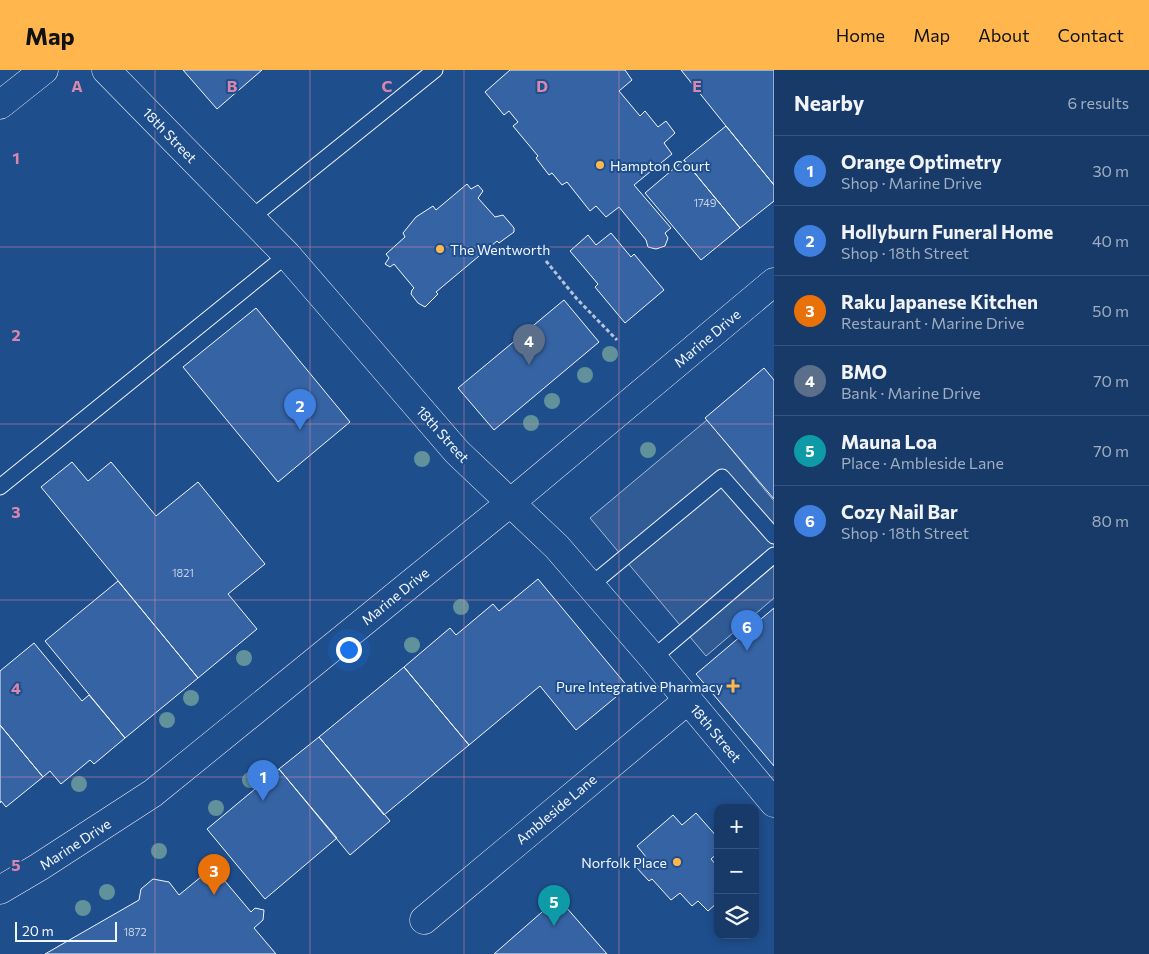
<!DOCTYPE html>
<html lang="en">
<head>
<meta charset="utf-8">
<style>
  :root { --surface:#173a69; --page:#20416f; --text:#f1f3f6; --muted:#9eadc0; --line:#36547d; --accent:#ffb74d }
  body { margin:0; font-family:Commissioner,sans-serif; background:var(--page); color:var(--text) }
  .controls { position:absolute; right:15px; bottom:15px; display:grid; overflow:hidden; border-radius:10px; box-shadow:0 2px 8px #0003 }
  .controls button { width:45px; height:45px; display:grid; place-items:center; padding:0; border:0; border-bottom:1px solid var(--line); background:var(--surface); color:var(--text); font:25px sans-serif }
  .scale { position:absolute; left:15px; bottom:12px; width:102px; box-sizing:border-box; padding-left:5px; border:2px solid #f2f6ff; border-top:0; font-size:14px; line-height:18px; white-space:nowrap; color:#f2f6ff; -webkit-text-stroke:4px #1f4e8c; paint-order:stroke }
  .you { position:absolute; left:348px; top:579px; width:18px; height:18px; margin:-12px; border:4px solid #fff; border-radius:50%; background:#1a73e8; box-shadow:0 0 0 8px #1a73e833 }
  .badge { display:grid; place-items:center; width:32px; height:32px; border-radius:50%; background:var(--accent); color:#fff; font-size:16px; font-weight:700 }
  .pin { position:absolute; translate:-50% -41px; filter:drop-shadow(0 1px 2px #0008) }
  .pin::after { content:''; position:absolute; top:26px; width:18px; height:15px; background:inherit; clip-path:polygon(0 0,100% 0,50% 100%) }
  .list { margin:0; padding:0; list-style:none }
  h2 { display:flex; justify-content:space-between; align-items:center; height:65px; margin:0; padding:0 20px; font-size:21px }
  h2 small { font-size:16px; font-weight:400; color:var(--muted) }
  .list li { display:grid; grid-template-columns:32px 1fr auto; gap:15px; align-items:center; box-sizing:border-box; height:70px; padding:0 20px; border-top:1px solid var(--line) }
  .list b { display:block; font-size:19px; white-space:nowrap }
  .list p { margin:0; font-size:16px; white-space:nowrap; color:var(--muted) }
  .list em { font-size:16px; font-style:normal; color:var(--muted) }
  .icon { flex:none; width:28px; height:28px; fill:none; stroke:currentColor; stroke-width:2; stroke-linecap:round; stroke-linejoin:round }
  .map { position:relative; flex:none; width:774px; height:884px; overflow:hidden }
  header { display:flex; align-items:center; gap:30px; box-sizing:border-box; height:70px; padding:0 25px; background:var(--accent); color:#111 }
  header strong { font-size:24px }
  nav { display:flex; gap:28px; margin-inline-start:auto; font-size:18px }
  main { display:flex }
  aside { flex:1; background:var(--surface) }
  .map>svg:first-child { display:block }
  .built { fill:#305b95; stroke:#a8bbd7 }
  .building { fill:#3563a3; stroke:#f2f6ff }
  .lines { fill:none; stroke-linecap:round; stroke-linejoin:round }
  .service-casing { stroke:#f2f6ff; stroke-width:17 }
  .minor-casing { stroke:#f2f6ff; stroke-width:29 }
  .secondary-casing { stroke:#f2f6ff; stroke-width:29 }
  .path { stroke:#b3c4dc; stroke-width:3; stroke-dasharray:4 2.5; stroke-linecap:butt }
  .service { stroke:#1f4e8c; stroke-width:15 }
  .minor { stroke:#1f4e8c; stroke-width:28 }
  .secondary { stroke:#1f4e8c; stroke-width:28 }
  .tree { fill:#61919a }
  .grid { fill:none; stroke:#da87ad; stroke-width:1; stroke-opacity:0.55 }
  .poi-dot { fill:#ffb74d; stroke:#1f4e8c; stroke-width:2 }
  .labels { text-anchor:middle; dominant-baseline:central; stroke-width:4; stroke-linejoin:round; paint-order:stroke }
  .number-label { font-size:11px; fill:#c3d1e8 }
  .street-label { font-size:14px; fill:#f2f6ff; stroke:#1f4e8c }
  .poi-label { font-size:14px; fill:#f2f6ff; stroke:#1f4e8c; text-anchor:start }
  .grid-label { font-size:16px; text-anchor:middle; font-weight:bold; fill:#da87ad; stroke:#1f4e8c; stroke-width:4; stroke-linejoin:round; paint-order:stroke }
</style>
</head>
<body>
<header>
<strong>Map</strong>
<nav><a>Home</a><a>Map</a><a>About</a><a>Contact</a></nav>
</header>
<main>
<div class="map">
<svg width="774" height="884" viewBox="0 0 774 884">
  <rect width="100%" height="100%" fill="#1f4e8c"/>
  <path class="built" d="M 707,350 L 774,431 L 774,528 L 706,586 L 590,448 Z"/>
  <path class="building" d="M 183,0 L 262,0 L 217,39 Z
    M 510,0 L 625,0 L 632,10 L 619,21 L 640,46 L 645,41 L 658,57 L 666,51 L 675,63 L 664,73 L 672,84 L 634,115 L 671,158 L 665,163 L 668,168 L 665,176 L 656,179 L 648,177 L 646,170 L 619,137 L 606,147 L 596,136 L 590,141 L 567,112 L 562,115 L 552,103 L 549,105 L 536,88 L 538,86 L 513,56 L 518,52 L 509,41 L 504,45 L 485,22 Z
    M 681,0 L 774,0 L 774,115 L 726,56 Z
    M 726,56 L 774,115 L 774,131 L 740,158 L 684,90 Z
    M 684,90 L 740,158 L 701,190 L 645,123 Z
    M 467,114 L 471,119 L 478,115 L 483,121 L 478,128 L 495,147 L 503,145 L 514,158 L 514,162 L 499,173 L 497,171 L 436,222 L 438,224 L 425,237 L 418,233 L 411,224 L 412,220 L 414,218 L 394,194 L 390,197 L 385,194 L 389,188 L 386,184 L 405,167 L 403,163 L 416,147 L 433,136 L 436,140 Z
    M 611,163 L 631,187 L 634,184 L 664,220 L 625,253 L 595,217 L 598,214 L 570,181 L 588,165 L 596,175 Z
    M 564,230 L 599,272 L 494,360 L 458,318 Z
    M 256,238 L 350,352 L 278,412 L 183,297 Z
    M 764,298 L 774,310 L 774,429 L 705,348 Z
    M 72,392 L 88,411 L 111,392 L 156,446 L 198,412 L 265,494 L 228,524 L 257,559 L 198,608 L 41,417 Z
    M 538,509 L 628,617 L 576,660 L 540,616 L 469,675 L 404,597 L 450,558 L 456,565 L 493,534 L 499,541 Z
    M 118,511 L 198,608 L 125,668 L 45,571 Z
    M 774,538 L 774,696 L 696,604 Z
    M 34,573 L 82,631 L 89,625 L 125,668 L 94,694 L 90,690 L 61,714 L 50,701 L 43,707 L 0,655 L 0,601 Z
    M 404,597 L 469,675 L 384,745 L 319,667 Z
    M 0,655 L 43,707 L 6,737 L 1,731 L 0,733 Z
    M 319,667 L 390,751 L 350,785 L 279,699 Z
    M 279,699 L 337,768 L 265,829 L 207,759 Z
    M 696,743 L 718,768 L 718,783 L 711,789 L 718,797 L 718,832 L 708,841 L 698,831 L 692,836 L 680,823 L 671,830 L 652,809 L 649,811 L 635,796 L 646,787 L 637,776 L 673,745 L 682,755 Z
    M 213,797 L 251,842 L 255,838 L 264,840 L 263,850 L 254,858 L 276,884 L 45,884 L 139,830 L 141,819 L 153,809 L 169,812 L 179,825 Z
    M 558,828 L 607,884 L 494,884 Z"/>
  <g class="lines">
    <defs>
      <path id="service" d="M 251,148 L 435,0
        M 0,417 L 287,185
        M 591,515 L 722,407 L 774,466
        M 653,588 L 774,485"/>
      <path id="minor" d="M 106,0 L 287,185 L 457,382 L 557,477 L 653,588 L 774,733
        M 0,35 L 44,0
        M 424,850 L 688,630"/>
      <path id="secondary" d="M 0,820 L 39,797 L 153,723 L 510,433 L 774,212"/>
    </defs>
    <use href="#service" class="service-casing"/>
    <use href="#minor" class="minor-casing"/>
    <use href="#secondary" class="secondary-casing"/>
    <path class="path" d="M 546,191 L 577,229 L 617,270"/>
    <use href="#service" class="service"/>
    <use href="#minor" class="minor"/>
    <use href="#secondary" class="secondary"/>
  </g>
  <g class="tree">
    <circle cx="610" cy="284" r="8"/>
    <circle cx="585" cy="305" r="8"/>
    <circle cx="552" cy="331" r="8"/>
    <circle cx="531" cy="353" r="8"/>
    <circle cx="648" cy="380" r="8"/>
    <circle cx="422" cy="389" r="8"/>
    <circle cx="461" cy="537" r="8"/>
    <circle cx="412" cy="575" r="8"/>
    <circle cx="244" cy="588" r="8"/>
    <circle cx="191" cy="628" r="8"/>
    <circle cx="167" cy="650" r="8"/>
    <circle cx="250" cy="710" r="8"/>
    <circle cx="79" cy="714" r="8"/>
    <circle cx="216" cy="738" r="8"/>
    <circle cx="159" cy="781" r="8"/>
    <circle cx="107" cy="822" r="8"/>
    <circle cx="83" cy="838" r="8"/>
  </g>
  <path class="grid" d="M 155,0 L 155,884M 310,0 L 310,884M 464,0 L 464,884M 619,0 L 619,884M 0,177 L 774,177M 0,354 L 774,354M 0,530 L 774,530M 0,707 L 774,707"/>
  <g class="poi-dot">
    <circle cx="600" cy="95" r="5"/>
    <circle cx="440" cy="179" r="5"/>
    <path d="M730.5 608.5h5v5h5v5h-5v5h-5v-5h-5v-5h5z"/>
    <circle cx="677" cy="792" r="5"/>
  </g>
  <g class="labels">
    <g class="number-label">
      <text x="705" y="132">1749</text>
      <text x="183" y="502">1821</text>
      <text x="135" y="861">1872</text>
    </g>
    <g class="street-label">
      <text transform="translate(170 65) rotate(46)">18th Street</text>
      <text transform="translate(707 268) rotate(-40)">Marine Drive</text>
      <text transform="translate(443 364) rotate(48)">18th Street</text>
      <text transform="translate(395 526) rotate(-39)">Marine Drive</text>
      <text transform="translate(716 663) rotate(50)">18th Street</text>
      <text transform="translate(556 739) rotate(-40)">Ambleside Lane</text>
      <text transform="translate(75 774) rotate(-33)">Marine Drive</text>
    </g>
    <g class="poi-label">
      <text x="610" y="95">Hampton Court</text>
      <text x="450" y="179">The Wentworth</text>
      <text x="723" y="616" text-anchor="end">Pure Integrative Pharmacy</text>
      <text x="667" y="792" text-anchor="end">Norfolk Place</text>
    </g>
  </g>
  <g class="grid-label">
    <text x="77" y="22">A</text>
    <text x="232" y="22">B</text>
    <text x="387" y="22">C</text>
    <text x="542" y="22">D</text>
    <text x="697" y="22">E</text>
    <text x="16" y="94">1</text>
    <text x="16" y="271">2</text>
    <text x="16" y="448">3</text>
    <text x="16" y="624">4</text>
    <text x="16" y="801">5</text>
  </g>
</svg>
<div class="controls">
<button>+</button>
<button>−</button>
<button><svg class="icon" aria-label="layers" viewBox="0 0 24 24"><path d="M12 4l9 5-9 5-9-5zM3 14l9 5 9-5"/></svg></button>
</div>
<div class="scale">20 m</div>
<div class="you"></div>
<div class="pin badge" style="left:263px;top:731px;background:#3f7fe0">1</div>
<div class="pin badge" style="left:300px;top:360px;background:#3f7fe0">2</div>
<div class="pin badge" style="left:214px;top:825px;background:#e8710a">3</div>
<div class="pin badge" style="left:529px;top:295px;background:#5c6f8a">4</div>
<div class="pin badge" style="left:554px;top:856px;background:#0f9aa8">5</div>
<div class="pin badge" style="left:747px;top:581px;background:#3f7fe0">6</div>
</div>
<aside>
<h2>Nearby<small>6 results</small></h2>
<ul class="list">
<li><span class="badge" style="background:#3f7fe0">1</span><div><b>Orange Optimetry</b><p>Shop · Marine Drive</p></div><em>30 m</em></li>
<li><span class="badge" style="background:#3f7fe0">2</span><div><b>Hollyburn Funeral Home</b><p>Shop · 18th Street</p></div><em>40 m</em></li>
<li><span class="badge" style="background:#e8710a">3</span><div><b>Raku Japanese Kitchen</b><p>Restaurant · Marine Drive</p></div><em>50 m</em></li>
<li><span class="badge" style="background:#5c6f8a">4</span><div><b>BMO</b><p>Bank · Marine Drive</p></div><em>70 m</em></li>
<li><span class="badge" style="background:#0f9aa8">5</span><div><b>Mauna Loa</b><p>Place · Ambleside Lane</p></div><em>70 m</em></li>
<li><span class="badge" style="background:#3f7fe0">6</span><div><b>Cozy Nail Bar</b><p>Shop · 18th Street</p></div><em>80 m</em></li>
</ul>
</aside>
</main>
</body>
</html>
